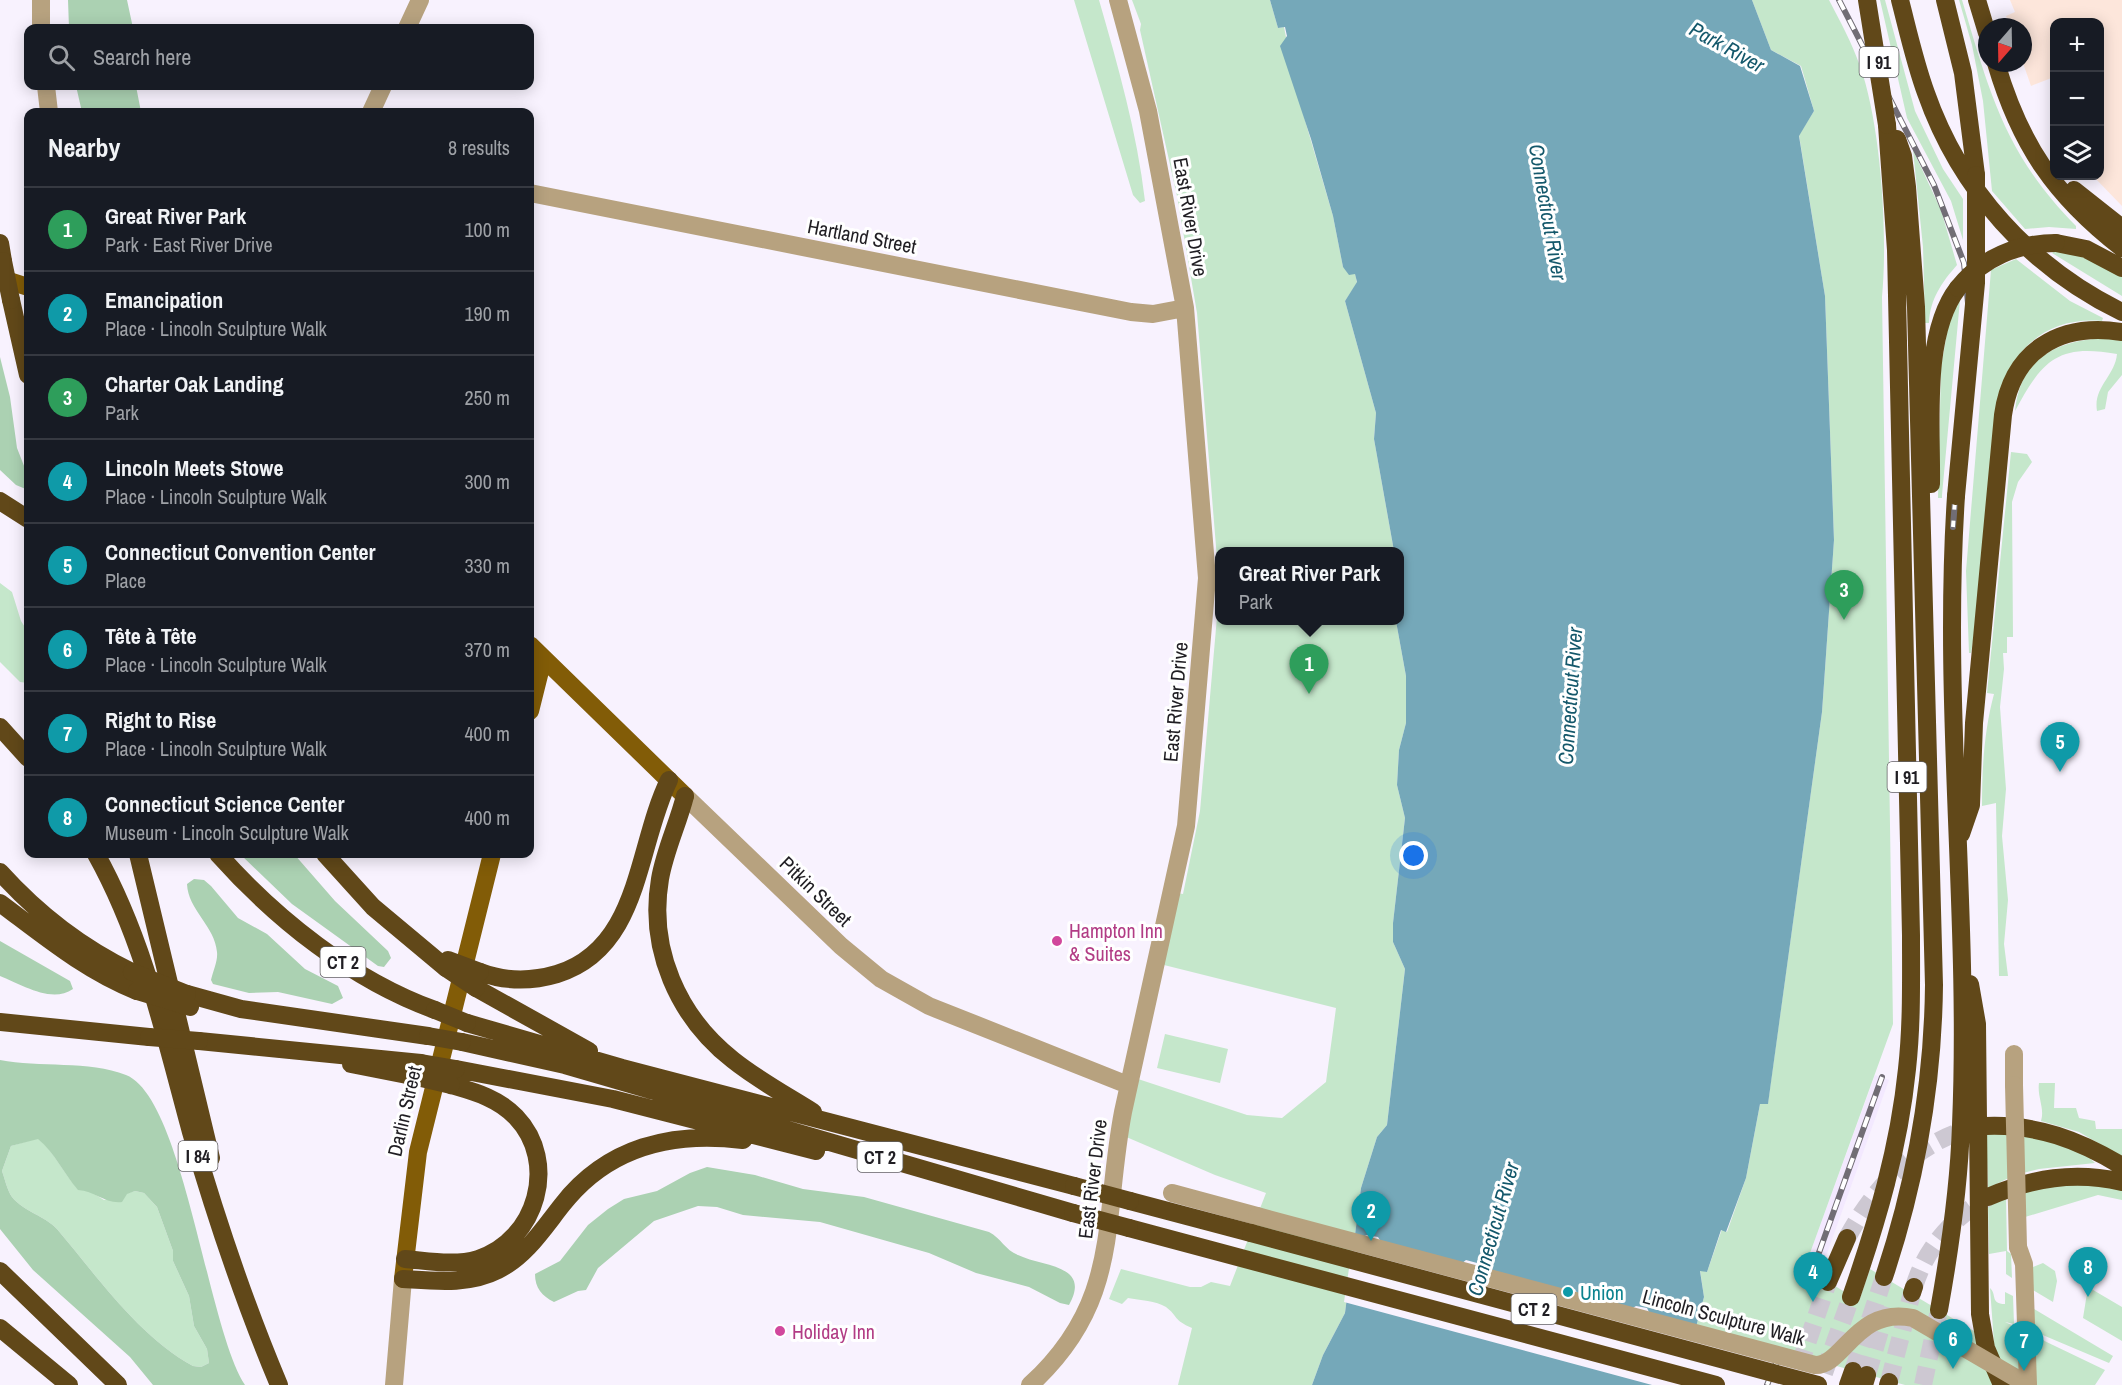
<!DOCTYPE html>
<html lang="en">
<head>
<meta charset="utf-8">
<style>
  :root { --surface:#171b24; --page:#242831; --text:#f1f3f6; --muted:#9ea1a6; --line:#363941; --accent:#7c3aed }
  body { margin:0; font-family:"Archivo Narrow",sans-serif; background:var(--page); color:var(--text) }
  .controls { position:absolute; right:18px; top:18px; display:grid; overflow:hidden; border-radius:12px; box-shadow:0 3px 15px #0003 }
  .controls button { width:54px; height:54px; display:grid; place-items:center; padding:0; border:0; border-bottom:2px solid var(--line); background:var(--surface); color:var(--text); font:30px sans-serif }
  .compass { position:absolute; left:1978px; top:18px; width:54px; height:54px; border-radius:50%; background:var(--surface); box-shadow:0 3px 15px #0003; rotate:200deg }
  .you { position:absolute; left:1414px; top:856px; width:21px; height:21px; margin:-15px; border:4px solid #fff; border-radius:50%; background:#1a73e8; box-shadow:0 0 0 9px #1a73e833 }
  .badge { display:grid; place-items:center; width:39px; height:39px; border-radius:50%; background:var(--accent); color:#fff; font-size:20px; font-weight:700 }
  .pin { position:absolute; translate:-50% -50px; filter:drop-shadow(0 2px 3px #0008) }
  .pin::after { content:''; position:absolute; top:32px; width:21px; height:18px; background:inherit; clip-path:polygon(0 0,100% 0,50% 100%) }
  .popup { position:absolute; left:1215px; top:547px; width:189px; height:78px; box-sizing:border-box; display:grid; place-content:center; border-radius:12px; background:var(--surface); filter:drop-shadow(0 2px 4px #0005); font-size:20px; white-space:nowrap; color:var(--muted) }
  .popup b { font-size:22px; color:var(--text) }
  .popup::after { content:''; position:absolute; left:50%; top:100%; margin-left:-12px; border:12px solid transparent; border-top-color:var(--surface) }
  .list { margin:0; padding:0; list-style:none }
  h2 { display:flex; justify-content:space-between; align-items:center; height:78px; margin:0; padding:0 24px; font-size:26px }
  h2 small { font-size:20px; font-weight:400; color:var(--muted) }
  .list li { display:grid; grid-template-columns:39px 1fr auto; gap:18px; align-items:center; box-sizing:border-box; height:84px; padding:0 24px; border-top:2px solid var(--line) }
  .list b { display:block; font-size:22px; white-space:nowrap }
  .list p { margin:0; font-size:20px; white-space:nowrap; color:var(--muted) }
  .list em { font-size:20px; font-style:normal; color:var(--muted) }
  .icon { flex:none; width:33px; height:33px; fill:none; stroke:currentColor; stroke-width:2; stroke-linecap:round; stroke-linejoin:round }
  .map { position:relative; flex:none; width:2122px; height:1385px; overflow:hidden }
  .search { position:absolute; background:var(--surface); box-shadow:0 3px 15px #0003; left:24px; top:24px; width:510px; height:66px; display:flex; align-items:center; gap:15px; box-sizing:border-box; padding:0 21px; border-radius:12px; color:var(--muted); font-size:22px }
  .panel { position:absolute; background:var(--surface); box-shadow:0 3px 15px #0003; left:24px; top:108px; width:510px; height:750px; border-radius:12px }
  .map>svg:first-child { display:block }
  .built { fill:#f3e9ff }
  .industrial { fill:#fde6db }
  .green { fill:#c5e7cb }
  .forest { fill:#abd1b2; fill-rule:evenodd }
  .water { fill:#75a8b9 }
  .pier { fill:#f8f2fe }
  .lines { fill:none; stroke-linecap:round; stroke-linejoin:round }
  .highway-tunnel { stroke:#cdc8d2; stroke-width:18; stroke-dasharray:18 9; stroke-linecap:butt }
  .minor { stroke:#b7a27f; stroke-width:18 }
  .major { stroke:#825c07; stroke-width:18 }
  .highway { stroke:#614819; stroke-width:18 }
  .rail-casing { stroke:#716d75; stroke-width:6 }
  .rail { stroke:#fff; stroke-width:4; stroke-dasharray:11; stroke-linecap:butt }
  .minor-bridge { stroke:#b7a27f; stroke-width:18 }
  .highway-bridge { stroke:#614819; stroke-width:18 }
  .hotel-dot { fill:#d1479c; stroke:#fff; stroke-width:2 }
  .culture-dot { fill:#0f9aa8; stroke:#fff; stroke-width:2 }
  .labels { text-anchor:middle; dominant-baseline:central; stroke-width:6; stroke-linejoin:round; paint-order:stroke }
  .shield { fill:#fff; stroke:#636265; stroke-width:1.5 }
  .shield-label { font-size:18px; font-weight:bold; fill:#201e23 }
  .street-label { font-size:20px; fill:#201e23; stroke:#fff }
  .hotel-label { font-size:20px; fill:#b23c85; stroke:#fff; text-anchor:start }
  .culture-label { font-size:20px; fill:#0d838f; stroke:#fff; text-anchor:start }
  .water-label { font-size:21px; font-style:italic; fill:#14586b; stroke:#fff }
</style>
</head>
<body>
<div class="map">
<svg width="2122" height="1385" viewBox="0 0 2122 1385">
  <rect width="100%" height="100%" fill="#f8f2fe"/>
  <path class="built" d="M 1875,1075 L 1889,1080 L 1819,1276 L 1805,1267 Z"/>
  <path class="industrial" d="M 2010,0 L 2122,0 L 2122,206 L 2093,176 L 2100,176 L 2100,22 L 2054,22 L 2054,77 L 2031,86 L 2023,63 L 2023,27 L 2010,27 L 2006,16 L 2015,12 Z"/>
  <path class="green" d="M 1074,0 L 1099,0 C 1118,66 1137,132 1145,201 L 1140,203 L 1133,195 Z
    M 1132,0 L 1270,0 L 1278,28 L 1284,27 L 1297,93 L 1333,216 L 1343,267 L 1355,273 L 1357,283 L 1345,301 L 1376,413 L 1374,439 L 1394,551 L 1219,552 L 1219,620 L 1396,621 L 1406,676 L 1406,723 L 1399,750 L 1397,785 L 1405,818 L 1393,923 L 1393,942 L 1405,969 L 1387,1125 L 1377,1137 L 1361,1188 L 1345,1313 L 1323,1355 L 1312,1385 L 1178,1385 L 1192,1328 C 1173,1320 1178,1316 1166,1307 C 1156,1301 1140,1300 1128,1298 L 1122,1304 L 1109,1299 L 1121,1269 L 1190,1287 L 1201,1287 L 1211,1282 L 1230,1286 L 1266,1193 L 1215,1175 L 1124,1136 L 1132,1077 L 1247,1115 L 1282,1118 L 1326,1082 L 1336,1008 L 1160,964 L 1177,893 L 1183,894 L 1200,811 L 1217,617 L 1218,571 L 1197,313 L 1177,196 L 1140,30 L 1141,24 Z
    M 1752,0 L 1829,0 C 1840,21 1852,43 1860,66 C 1881,125 1888,234 1882,297 L 1893,1024 L 1805,1267 L 1859,1301 L 1870,1269 L 1994,1343 L 1990,1288 C 1997,1294 1990,1304 2005,1304 L 2005,1292 L 2013,1296 L 2014,1324 L 2005,1322 L 2014,1326 L 2016,1356 L 2031,1365 L 2030,1334 L 2105,1370 L 2095,1385 L 1905,1385 L 1696,1327 L 1704,1297 L 1700,1270 L 1707,1272 L 1722,1229 L 1727,1232 L 1746,1178 L 1760,1104 L 1768,1103 L 1822,712 L 1834,540 L 1825,296 L 1799,135 L 1814,111 L 1801,66 L 1771,50 Z
    M 1880,0 L 1885,0 L 1915,111 L 1943,169 L 1963,199 L 1963,240 L 1951,201 L 1907,118 Z
    M 1959,0 L 1962,0 C 1990,94 2005,154 2076,226 L 2076,229 L 2049,227 L 2025,229 L 1992,191 L 1983,101 L 1972,45 Z
    M 1913,150 L 1941,210 L 1957,265 C 1942,282 1930,299 1929,323 L 1925,323 L 1923,247 Z
    M 2056,250 L 2076,254 L 2122,276 L 2122,296 L 2052,253 Z
    M 2016,259 L 2070,301 L 2103,318 L 2102,321 C 2039,316 2004,358 1995,416 L 1974,635 L 1971,653 L 1969,653 L 1966,571 L 1991,270 Z
    M 1960,300 L 1942,495 L 1942,498 L 1938,498 L 1941,367 L 1949,321 Z
    M 2104,338 L 2122,341 L 2122,375 L 2108,392 L 2105,409 L 2097,411 C 2093,387 2115,376 2117,354 C 2057,343 2042,361 2015,411 C 2020,358 2056,341 2104,338 Z
    M 2011,452 L 2027,454 L 2032,462 L 2018,482 L 2012,502 L 2013,637 L 2007,637 L 2007,653 L 2003,653 L 2004,669 L 2000,707 L 2006,789 L 2002,836 L 2008,900 L 2004,944 L 2008,976 L 1999,976 L 1996,803 L 1982,806 C 1982,768 1984,731 1994,694 L 1987,693 Z
    M 0,583 L 12,592 L 21,621 L 28,632 L 28,683 L 20,682 L 0,662 Z
    M 1165,1034 L 1228,1049 L 1220,1083 L 1157,1068 Z
    M 2039,1083 L 2055,1083 L 2054,1108 L 2076,1108 L 2079,1118 L 2095,1121 L 2096,1129 L 2122,1129 L 2122,1157 L 2079,1132 L 2041,1121 C 2045,1108 2037,1097 2039,1083 Z
    M 1986,1132 L 2022,1132 L 2085,1154 L 2095,1163 L 2039,1169 L 2015,1175 L 1988,1188 Z
    M 38,1138 C 55,1153 63,1173 78,1189 L 88,1190 L 104,1200 L 135,1191 L 144,1193 L 157,1207 L 173,1251 L 173,1261 L 189,1296 L 194,1326 L 207,1349 L 209,1363 L 201,1367 L 193,1366 C 138,1336 97,1276 57,1229 C 44,1215 24,1212 12,1197 C 7,1190 5,1179 2,1171 L 11,1146 Z
    M 2065,1182 L 2122,1189 L 2122,1200 L 2098,1195 L 2025,1217 L 2024,1189 Z
    M 2006,1196 L 2007,1251 L 2011,1254 L 2012,1278 L 2006,1274 L 2006,1251 L 1989,1254 L 1988,1205 Z
    M 2043,1263 L 2055,1271 L 2057,1281 L 2053,1302 L 2028,1287 L 2028,1264 L 2033,1267 Z
    M 2088,1287 L 2122,1307 L 2122,1341 L 2083,1318 Z
    M 2029,1306 L 2113,1356 L 2109,1363 L 2031,1330 Z"/>
  <path class="forest" d="M 68,0 L 127,0 L 133,28 L 69,28 Z
    M 76,86 L 136,86 L 141,112 L 82,112 Z
    M 0,357 L 10,397 L 17,448 L 28,476 L 28,490 L 16,485 L 0,470 Z
    M 240,854 L 294,854 L 335,901 L 388,951 L 391,958 L 384,967 L 378,966 L 292,904 Z
    M 194,879 L 204,880 L 211,886 L 238,918 L 267,934 L 305,969 L 338,986 L 343,998 L 332,1004 L 278,992 L 249,993 L 213,984 L 211,980 C 213,971 218,961 217,952 C 215,926 188,910 187,884 Z
    M 0,941 L 70,981 L 73,989 C 51,1004 21,984 0,976 Z
    M 0,1060 C 39,1068 89,1060 126,1075 C 184,1098 207,1327 245,1385 L 153,1385 L 130,1357 L 33,1270 L 4,1234 L 0,1229 ZM 38,1139 C 55,1153 63,1173 78,1190 C 95,1191 105,1204 122,1202 L 127,1194 L 135,1191 L 144,1193 L 157,1207 L 173,1251 L 173,1261 L 189,1296 L 194,1326 L 207,1349 L 209,1363 L 201,1367 L 193,1366 C 138,1336 97,1276 57,1229 C 44,1215 24,1212 12,1197 C 7,1190 5,1179 2,1171 L 11,1146 Z
    M 707,1167 L 755,1175 L 803,1189 L 864,1197 L 989,1232 C 1001,1238 1005,1250 1018,1255 C 1042,1267 1092,1264 1069,1305 L 1060,1303 L 1029,1287 L 976,1273 L 929,1253 L 820,1222 L 743,1215 L 717,1207 L 698,1206 L 654,1221 L 598,1268 L 586,1290 L 578,1291 L 554,1302 C 542,1296 535,1288 535,1274 L 560,1261 L 588,1225 L 608,1209 L 624,1199 L 657,1191 L 690,1173 Z"/>
  <path class="water" d="M 1270,0 L 1752,0 L 1771,50 L 1800,66 L 1814,111 L 1799,136 L 1825,296 L 1834,540 L 1822,712 L 1768,1104 L 1760,1104 L 1746,1178 L 1726,1232 L 1721,1230 L 1707,1272 L 1700,1271 L 1704,1297 L 1696,1327 L 1690,1325 L 1679,1385 L 1312,1385 L 1323,1355 L 1345,1313 L 1361,1188 L 1377,1137 L 1387,1125 L 1405,969 L 1393,942 L 1393,923 L 1405,818 L 1397,785 L 1399,750 L 1406,723 L 1406,676 L 1396,621 L 1399,620 L 1399,552 L 1394,551 L 1374,439 L 1376,413 L 1345,301 L 1357,282 L 1355,274 L 1349,275 L 1343,267 L 1333,216 L 1311,139 L 1280,46 L 1287,36 L 1285,27 L 1278,28 Z"/>
  <path class="pier" d="M 1367,1235 L 1378,1237 L 1381,1242 L 1461,1264 L 1466,1260 L 1477,1263 L 1479,1269 L 1559,1290 L 1564,1287 L 1575,1289 L 1578,1295 L 1631,1309 L 1636,1306 L 1647,1308 L 1650,1314 L 1692,1329 L 1682,1385 L 1652,1385 L 1344,1302 L 1354,1235 L 1362,1237 Z"/>
  <g class="lines">
    <path class="highway-tunnel" d="M 1847,1238 C 1875,1186 1916,1142 1975,1127
      M 1914,1287 C 1926,1247 1953,1218 1988,1197
      M 1799,1367 L 1828,1282
      M 1853,1371 L 1884,1277
      M 1824,1373 L 1851,1297
      M 1867,1375 L 1887,1307
      M 1889,1382 L 1912,1293
      M 1923,1385 L 1939,1310"/>
    <path class="minor" d="M 41,0 L 41,28
      M 407,28 L 420,0
      M 46,86 L 49,112
      M 371,112 L 383,86
      M 530,193 L 1131,312 L 1153,314 L 1185,308
      M 685,796 L 841,946 L 881,979 L 929,1006 L 1128,1085
      M 2014,1054 L 2014,1085
      M 1172,1193 L 1257,1216
      M 2018,1247 L 2024,1264 L 2028,1385
      M 394,1385 L 403,1279
      M 1030,1385 C 1122,1301 1102,1222 1123,1112 L 1186,826 L 1207,578 L 1185,308 L 1148,111 L 1118,0"/>
    <path class="major" d="M 0,278 L 28,287
      M 530,645 L 685,796
      M 530,711 L 543,659
      M 403,1279 L 418,1152 L 492,854"/>
    <path class="highway" d="M 1900,0 C 1908,31 1915,63 1926,93 C 1960,190 2030,267 2122,312
      M 1945,0 L 1963,73 L 1976,175
      M 1977,0 L 1987,33
      M 1996,63 C 2020,145 2055,196 2122,248
      M 2074,190 L 2122,228
      M 0,243 L 3,261
      M 2056,243 L 2086,249 L 2122,268
      M 11,300 L 28,375
      M 1931,484 C 1932,427 1922,334 1958,288
      M 0,501 L 28,519
      M 0,727 L 28,758
      M 685,796 C 678,824 665,850 660,879 C 648,949 678,1017 733,1060 C 758,1080 786,1095 813,1112
      M 1961,834 L 1971,805 L 1974,723 L 2003,415 C 2012,351 2059,322 2122,332
      M 96,854 C 144,940 165,1037 191,1132 C 216,1218 244,1302 279,1385
      M 138,854 L 211,1158
      M 218,854 C 276,919 352,980 435,1010
      M 325,854 L 373,907 L 446,968
      M 0,872 C 37,913 82,948 132,972
      M 0,903 C 43,935 86,971 137,991
      M 480,972 C 506,982 530,982 557,974 C 641,948 636,847 669,780
      M 1970,984 L 1977,1024 L 1980,1314 L 1986,1348 L 2002,1385
      M 476,988 L 589,1051
      M 187,994 L 241,1009 L 428,1036
      M 0,1022 L 149,1037
      M 467,1023 L 622,1068 L 1074,1186
      M 199,1041 L 421,1063
      M 462,1042 L 565,1065 L 1073,1213
      M 351,1064 L 417,1077
      M 456,1069 L 613,1099 L 816,1151
      M 1986,1126 C 2037,1124 2079,1140 2122,1166
      M 1988,1197 C 2032,1178 2075,1171 2122,1182
      M 1130,1201 L 1251,1233
      M 1129,1228 L 1716,1385
      M 405,1259 C 429,1261 455,1266 478,1259 C 537,1240 559,1162 516,1117 C 498,1098 475,1092 451,1085
      M 0,1271 L 118,1385
      M 1884,1277 C 1916,1181 1933,1086 1934,985 L 1916,307 L 1907,187 L 1903,156 L 1897,139
      M 403,1279 C 435,1281 469,1285 498,1270 C 526,1256 543,1229 562,1205 C 607,1147 672,1131 743,1140
      M 1828,1282 L 1847,1238
      M 1912,1293 L 1914,1287
      M 1851,1297 C 1877,1222 1899,1148 1907,1069 C 1912,1024 1911,980 1911,935 L 1896,250 L 1887,125
      M 1939,1310 C 1950,1249 1959,1187 1961,1125 C 1970,916 1942,706 1956,496
      M 0,1328 L 69,1385
      M 1848,1385 L 1853,1371
      M 1864,1385 L 1867,1375
      M 1888,1385 L 1889,1382"/>
    <defs>
      <path id="rail" d="M 1839,0 L 1934,185 L 1964,263 L 1969,313 L 1953,527
        M 1812,1272 L 1882,1077
        M 1767,1385 L 1777,1361"/>
    </defs>
    <use href="#rail" class="rail-casing"/>
    <use href="#rail" class="rail"/>
    <path class="minor-bridge" d="M 2014,1085 L 2018,1247
      M 1257,1216 L 1815,1365 C 1844,1366 1856,1306 1913,1318 L 2028,1385"/>
    <path class="highway-bridge" d="M 1867,0 L 1887,125
      M 3,261 L 11,300
      M 1958,288 C 1982,258 2018,243 2056,243
      M 1956,496 L 1976,283 L 1976,175
      M 448,960 L 480,972
      M 446,968 L 476,988
      M 132,972 L 187,994
      M 137,991 L 190,1007
      M 435,1010 L 467,1023
      M 428,1036 L 462,1042
      M 149,1037 L 199,1041
      M 421,1063 L 456,1069
      M 417,1077 L 451,1085
      M 1074,1186 L 1130,1201
      M 1073,1213 L 1129,1228
      M 1251,1233 L 1818,1385"/>
  </g>
  <g class="hotel-dot">
    <circle cx="1057" cy="941" r="6"/>
    <circle cx="780" cy="1331" r="6"/>
  </g>
  <circle class="culture-dot" cx="1568" cy="1292" r="6"/>
  <g class="labels">
    <g class="shield">
      <rect x="1859.5" y="47" width="39" height="30" rx="4.5"/>
      <rect x="1887.5" y="762" width="39" height="30" rx="4.5"/>
      <rect x="320.5" y="947" width="45" height="30" rx="4.5"/>
      <rect x="178.5" y="1141" width="39" height="30" rx="4.5"/>
      <rect x="857.5" y="1142" width="45" height="30" rx="4.5"/>
      <rect x="1511.5" y="1294" width="45" height="30" rx="4.5"/>
    </g>
    <g class="shield-label">
      <text x="1879" y="62">I 91</text>
      <text x="1907" y="777">I 91</text>
      <text x="343" y="962">CT 2</text>
      <text x="198" y="1156">I 84</text>
      <text x="880" y="1157">CT 2</text>
      <text x="1534" y="1309">CT 2</text>
    </g>
    <g class="street-label">
      <text transform="translate(1191 217) rotate(80)">East River Drive</text>
      <text transform="translate(862 236) rotate(11)">Hartland Street</text>
      <text transform="translate(1175 702) rotate(-85)">East River Drive</text>
      <text transform="translate(816 891) rotate(44)">Pitkin Street</text>
      <text transform="translate(404 1111) rotate(-77)">Darlin Street</text>
      <text transform="translate(1092 1179) rotate(-83)">East River Drive</text>
      <text transform="translate(1724 1317) rotate(15)">Lincoln Sculpture Walk</text>
    </g>
    <g class="hotel-label">
      <text x="1069" y="930">Hampton Inn<tspan x="1069" dy="23">&amp; Suites</tspan></text>
      <text x="792" y="1331">Holiday Inn</text>
    </g>
    <g class="culture-label">
      <text x="1580" y="1292">Union</text>
    </g>
    <g class="water-label">
      <text transform="translate(1727 47) rotate(29)">Park River</text>
      <text transform="translate(1548 212) rotate(80)">Connecticut River</text>
      <text transform="translate(1570 696) rotate(-86)">Connecticut River</text>
      <text transform="translate(1493 1229) rotate(-74)">Connecticut River</text>
    </g>
  </g>
</svg>
<div class="controls">
<button>+</button>
<button>−</button>
<button><svg class="icon" aria-label="layers" viewBox="0 0 24 24"><path d="M12 4l9 5-9 5-9-5zM3 14l9 5 9-5"/></svg></button>
</div>
<svg class="compass" viewBox="-18 -18 36 36"><path d="M0-13l5 13h-10z" fill="#e53935"/><path d="M0 13l5-13h-10z" fill="#9ea1a6"/></svg>
<div class="you"></div>
<div class="pin badge" style="left:1309px;top:694px;background:#2e9e5b">1</div>
<div class="popup"><b>Great River Park</b>Park</div>
<div class="pin badge" style="left:1371px;top:1241px;background:#0f9aa8">2</div>
<div class="pin badge" style="left:1844px;top:620px;background:#2e9e5b">3</div>
<div class="pin badge" style="left:1813px;top:1302px;background:#0f9aa8">4</div>
<div class="pin badge" style="left:2060px;top:772px;background:#0f9aa8">5</div>
<div class="pin badge" style="left:1953px;top:1369px;background:#0f9aa8">6</div>
<div class="pin badge" style="left:2024px;top:1371px;background:#0f9aa8">7</div>
<div class="pin badge" style="left:2088px;top:1297px;background:#0f9aa8">8</div>
<div class="search"><svg class="icon" aria-label="search" viewBox="0 0 24 24"><circle cx="10" cy="10" r="6"/><path d="M15 15l6 6"/></svg>Search here</div>
<section class="panel">
<h2>Nearby<small>8 results</small></h2>
<ul class="list">
<li><span class="badge" style="background:#2e9e5b">1</span><div><b>Great River Park</b><p>Park · East River Drive</p></div><em>100 m</em></li>
<li><span class="badge" style="background:#0f9aa8">2</span><div><b>Emancipation</b><p>Place · Lincoln Sculpture Walk</p></div><em>190 m</em></li>
<li><span class="badge" style="background:#2e9e5b">3</span><div><b>Charter Oak Landing</b><p>Park</p></div><em>250 m</em></li>
<li><span class="badge" style="background:#0f9aa8">4</span><div><b>Lincoln Meets Stowe</b><p>Place · Lincoln Sculpture Walk</p></div><em>300 m</em></li>
<li><span class="badge" style="background:#0f9aa8">5</span><div><b>Connecticut Convention Center</b><p>Place</p></div><em>330 m</em></li>
<li><span class="badge" style="background:#0f9aa8">6</span><div><b>Tête à Tête</b><p>Place · Lincoln Sculpture Walk</p></div><em>370 m</em></li>
<li><span class="badge" style="background:#0f9aa8">7</span><div><b>Right to Rise</b><p>Place · Lincoln Sculpture Walk</p></div><em>400 m</em></li>
<li><span class="badge" style="background:#0f9aa8">8</span><div><b>Connecticut Science Center</b><p>Museum · Lincoln Sculpture Walk</p></div><em>400 m</em></li>
</ul>
</section>
</div>
</body>
</html>
